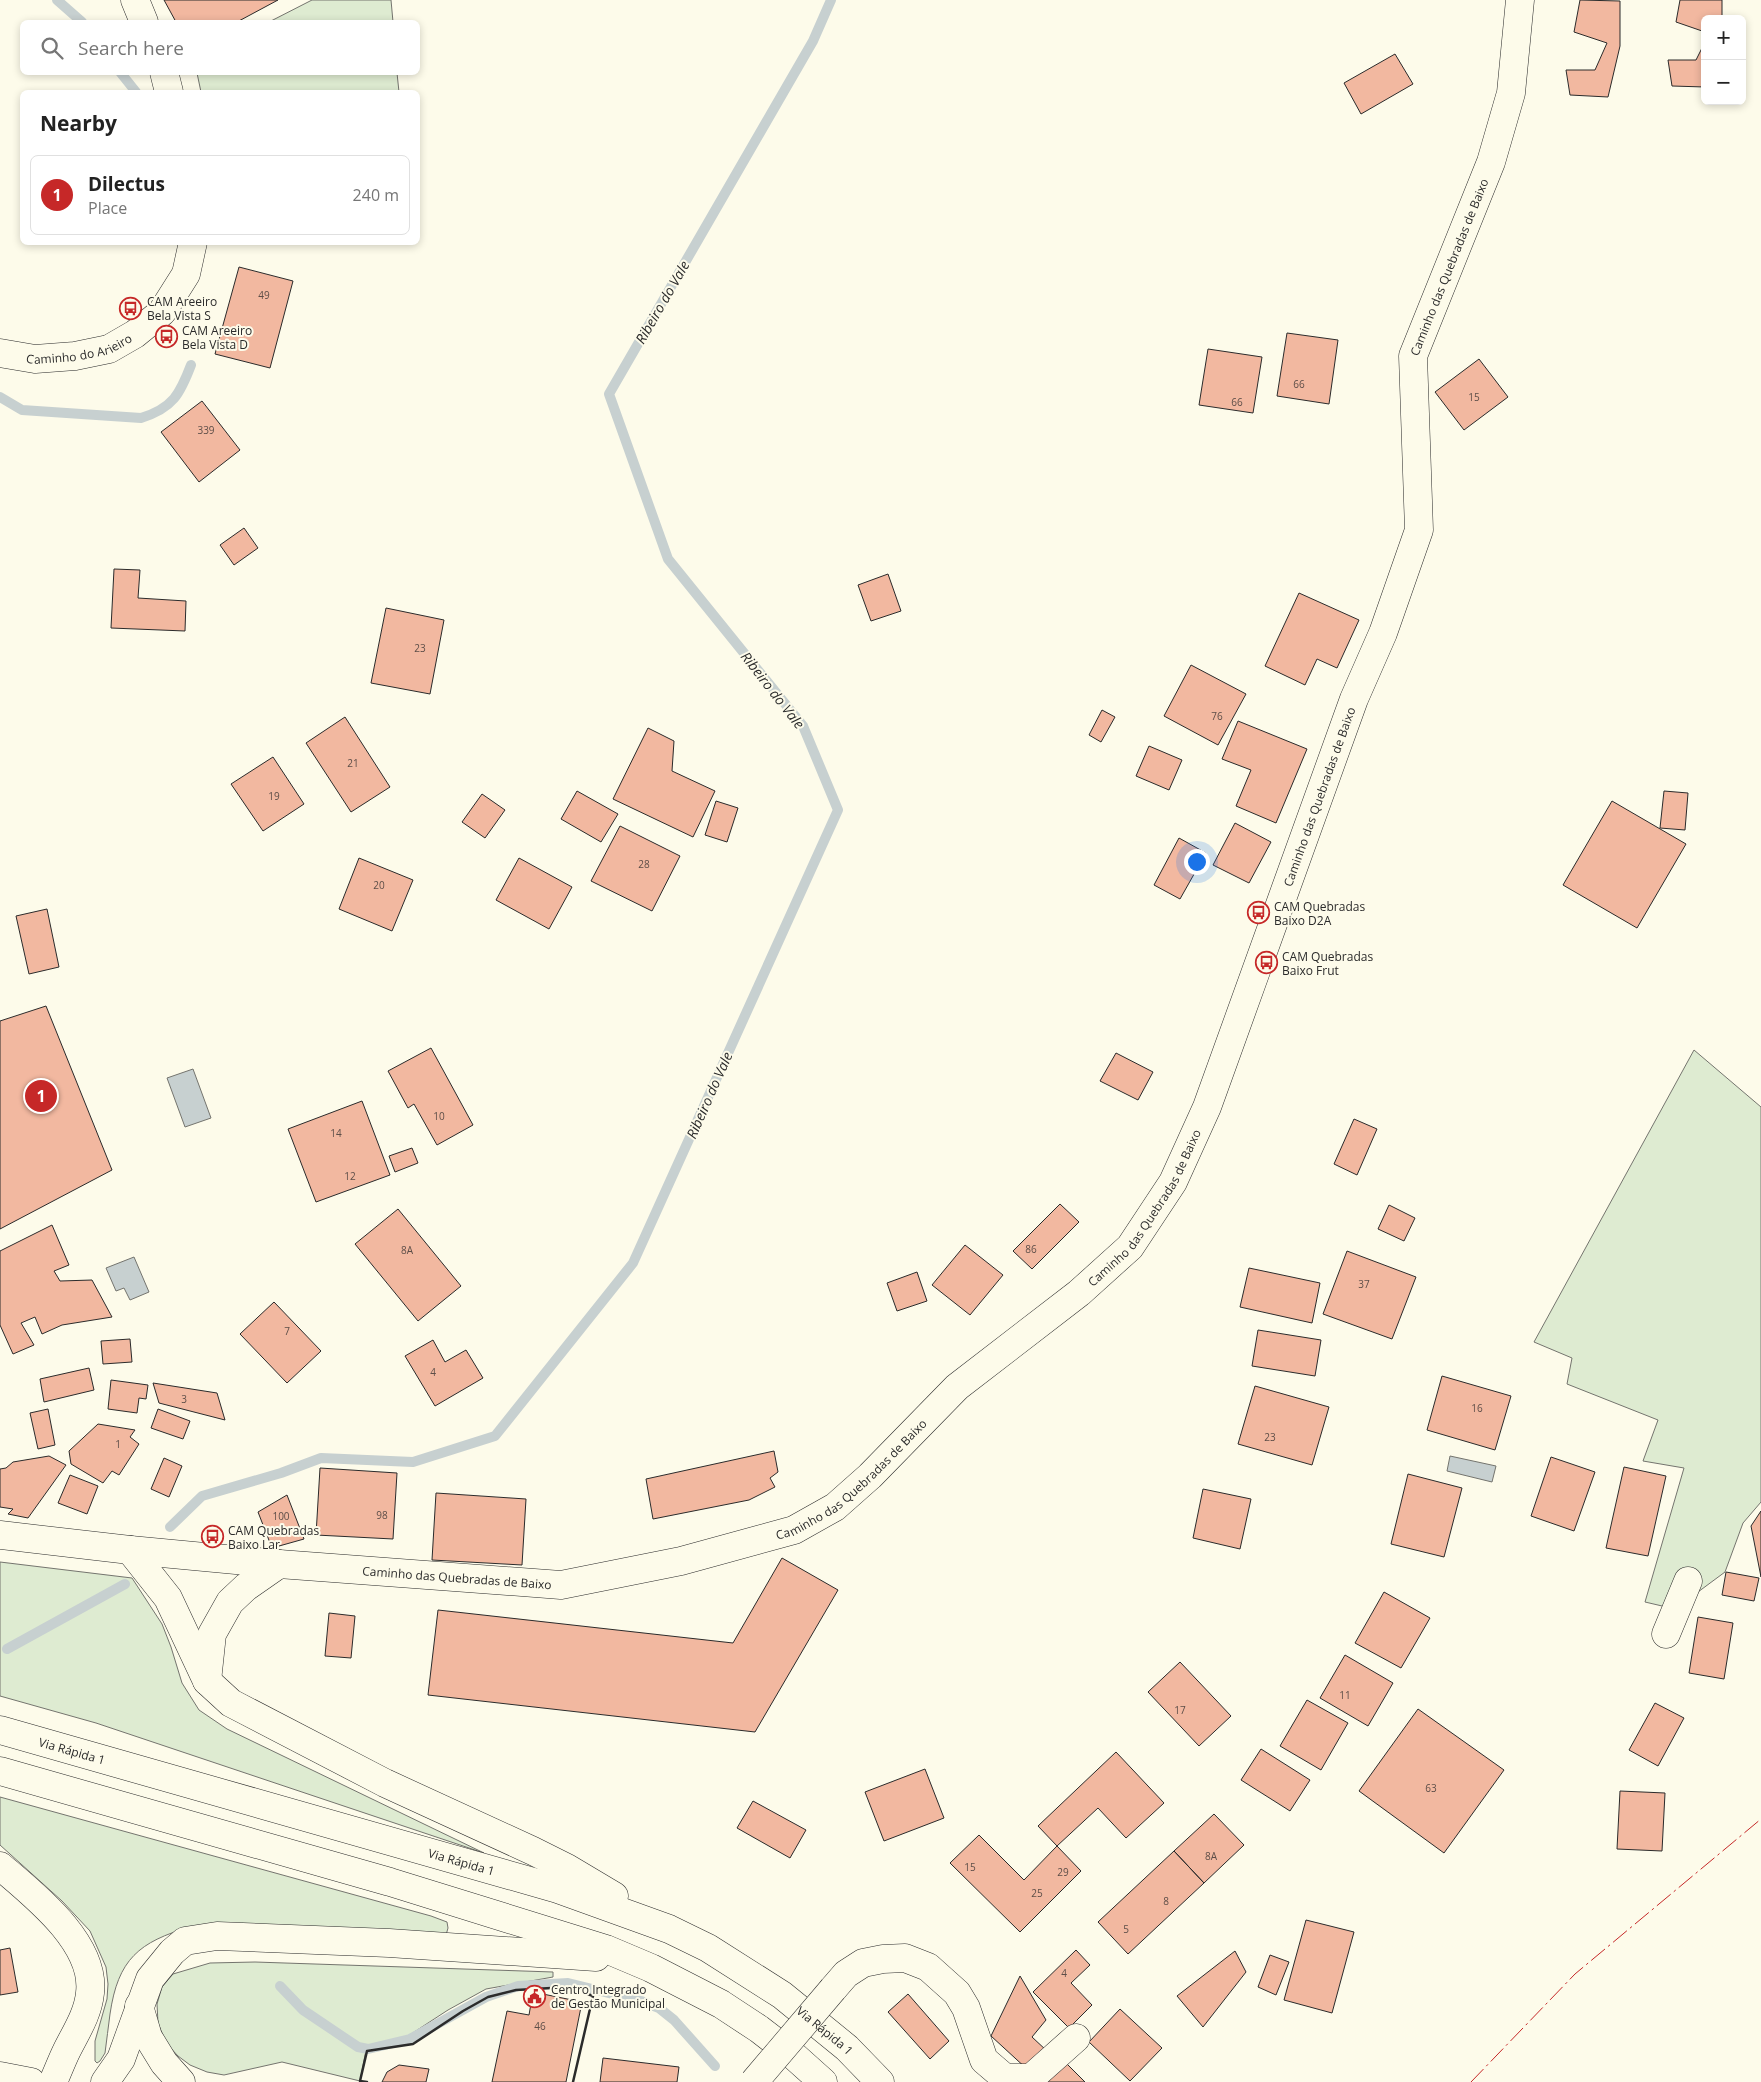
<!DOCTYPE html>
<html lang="en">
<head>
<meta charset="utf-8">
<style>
  :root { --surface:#fff; --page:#f2f2f2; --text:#222; --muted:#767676; --line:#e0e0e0; --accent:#c62828 }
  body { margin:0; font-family:"Open Sans",sans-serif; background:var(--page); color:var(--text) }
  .controls { position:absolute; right:15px; top:15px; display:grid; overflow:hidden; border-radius:8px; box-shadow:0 2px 8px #0003 }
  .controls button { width:45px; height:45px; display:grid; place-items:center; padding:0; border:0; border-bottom:1px solid var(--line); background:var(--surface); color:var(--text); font:25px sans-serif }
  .you { position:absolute; left:1196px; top:861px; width:18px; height:18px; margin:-12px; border:4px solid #fff; border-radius:50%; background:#1a73e8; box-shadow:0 0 0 8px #1a73e833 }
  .badge { display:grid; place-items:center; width:32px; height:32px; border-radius:50%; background:var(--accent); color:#fff; font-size:16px; font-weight:700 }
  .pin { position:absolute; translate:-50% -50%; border:2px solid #fff; box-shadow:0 1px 5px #0006 }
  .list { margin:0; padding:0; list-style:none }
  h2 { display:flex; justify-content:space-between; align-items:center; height:65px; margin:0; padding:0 20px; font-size:21px }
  h2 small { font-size:16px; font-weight:400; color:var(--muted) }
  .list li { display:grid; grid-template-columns:32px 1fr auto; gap:15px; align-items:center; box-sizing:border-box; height:80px; margin:0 10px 10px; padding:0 10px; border:1px solid var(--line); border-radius:8px }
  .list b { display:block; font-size:19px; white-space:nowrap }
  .list p { margin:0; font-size:16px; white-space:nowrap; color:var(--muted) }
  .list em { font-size:16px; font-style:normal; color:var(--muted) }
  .icon { flex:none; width:28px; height:28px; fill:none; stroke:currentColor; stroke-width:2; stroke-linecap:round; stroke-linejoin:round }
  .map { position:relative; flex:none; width:1761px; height:2082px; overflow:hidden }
  .search { position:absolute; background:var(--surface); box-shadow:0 2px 8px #0003; left:20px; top:20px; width:400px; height:55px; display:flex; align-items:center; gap:12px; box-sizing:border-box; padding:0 18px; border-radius:8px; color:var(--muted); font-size:19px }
  .panel { position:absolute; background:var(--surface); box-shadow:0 2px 8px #0003; left:20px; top:90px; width:400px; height:155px; border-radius:8px }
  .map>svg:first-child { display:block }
  .green { fill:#deebd1; stroke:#74746e }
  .water { fill:#c7d0d0; stroke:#74746e }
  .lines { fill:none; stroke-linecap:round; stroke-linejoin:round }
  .stream { stroke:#c7d0d0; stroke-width:10 }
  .building { fill:#f2b8a0; stroke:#2b2b2b }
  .minor-casing { stroke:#2b2b2b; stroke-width:29 }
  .tertiary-casing { stroke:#2b2b2b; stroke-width:29 }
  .secondary-casing { stroke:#2b2b2b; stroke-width:29 }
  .trunk-casing { stroke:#2b2b2b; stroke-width:29 }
  .minor { stroke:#fdfbea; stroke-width:28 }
  .tertiary { stroke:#fdfbea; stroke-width:28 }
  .secondary { stroke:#fdfbea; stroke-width:28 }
  .trunk { stroke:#fdfbea; stroke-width:28 }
  .minor-bridge-casing { stroke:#2b2b2b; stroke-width:29; stroke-linecap:butt }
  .minor-bridge { stroke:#fdfbea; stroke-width:28 }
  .wall { stroke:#2b2b2b; stroke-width:2.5 }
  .power { stroke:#c62828; stroke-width:1; stroke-dasharray:18 4 2.5 4; stroke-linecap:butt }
  .labels { text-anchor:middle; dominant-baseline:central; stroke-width:4; stroke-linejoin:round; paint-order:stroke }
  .number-label { font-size:10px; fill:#5d4e48 }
  .street-label { font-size:12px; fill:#2b2b2b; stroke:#fdfbea }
  .poi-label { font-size:12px; fill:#2b2b2b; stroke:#fdfbea; text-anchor:start }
  .water-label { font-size:14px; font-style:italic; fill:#2b2b2b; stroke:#fdfbea }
</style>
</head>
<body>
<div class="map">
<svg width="1761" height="2082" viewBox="0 0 1761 2082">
  <rect width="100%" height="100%" fill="#fdfbea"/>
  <path class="green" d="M 312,0 L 391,0 L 393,22 L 269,22 Z
    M 197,73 L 397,73 L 399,92 L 201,92 Z
    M 1694,1050 L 1761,1107 L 1761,1502 L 1743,1523 L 1725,1572 L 1675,1609 L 1645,1602 L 1684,1468 L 1643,1461 L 1658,1420 L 1567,1384 L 1572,1358 L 1534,1342 Z
    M 0,1562 L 132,1578 L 162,1624 L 171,1647 L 182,1683 L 199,1710 L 227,1729 L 484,1853 L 96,1723 L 0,1696 Z
    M 0,1797 L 431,1916 L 447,1922 L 448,1928 L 446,1935 L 190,1927 C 139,1942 118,1959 110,2014 C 108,2027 107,2040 105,2053 L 100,2061 L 97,2063 L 95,2061 L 95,2041 L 107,1999 L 108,1984 L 106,1967 L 90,1931 L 62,1901 L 0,1845 Z
    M 255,1962 L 553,1972 L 553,1977 L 486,1989 L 448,2010 L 408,2036 L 366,2050 L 360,2081 L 282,2062 L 224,2075 L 207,2072 L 190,2065 L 178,2056 L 166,2043 L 158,2023 L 157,2004 L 162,1987 L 173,1974 L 210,1963 Z"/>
  <path class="water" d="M 193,1069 L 211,1118 L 185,1127 L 167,1078 Z
    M 134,1257 L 149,1292 L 130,1300 L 124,1288 L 116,1291 L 106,1268 Z
    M 1450,1456 L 1496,1466 L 1492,1482 L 1447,1471 Z"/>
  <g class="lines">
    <path class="stream" d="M 57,0 L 82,22
      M 120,72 L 136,92
      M 0,397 L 22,410 L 141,418 C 173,408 180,394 191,365
      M 170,1527 L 202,1496 L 281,1473 L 321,1458 L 413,1462 L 495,1436 L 633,1263 L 838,810 L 803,726 L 668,559 L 609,394 L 813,41 L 831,0
      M 7,1649 L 125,1584
      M 280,1986 L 303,2010 L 358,2047 L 368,2049 L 410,2039 L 486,1997 L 518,1986 L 568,1983 L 641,2001 L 659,2008 L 674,2020 L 715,2066"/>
  </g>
  <path class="building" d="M 164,0 L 278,0 L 237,22 L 176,22 Z
    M 1580,0 L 1620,1 L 1620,46 L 1608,97 L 1570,95 L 1566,70 L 1595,70 L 1607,43 L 1574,32 Z
    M 1680,0 L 1722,0 L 1722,19 L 1705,19 L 1705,32 L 1676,22 Z
    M 1705,42 L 1705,87 L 1672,86 L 1668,60 L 1696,60 Z
    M 1395,54 L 1413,84 L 1361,114 L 1344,83 Z
    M 239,267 L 293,281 L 270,368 L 215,354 Z
    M 1287,333 L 1338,340 L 1329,404 L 1277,396 Z
    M 1208,349 L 1262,357 L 1253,413 L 1199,405 Z
    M 1479,359 L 1508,397 L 1464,430 L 1435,392 Z
    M 202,401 L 240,450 L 199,482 L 161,432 Z
    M 244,528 L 258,548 L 234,565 L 220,545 Z
    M 114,569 L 140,570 L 138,598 L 186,601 L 185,631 L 111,628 Z
    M 888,574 L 901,611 L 871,621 L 858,585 Z
    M 1299,593 L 1359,620 L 1337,668 L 1317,659 L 1305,685 L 1265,666 Z
    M 386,608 L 444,620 L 430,694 L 371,683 Z
    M 1191,665 L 1246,694 L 1218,745 L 1164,716 Z
    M 1102,710 L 1115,717 L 1101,742 L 1089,735 Z
    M 345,717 L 390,787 L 351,812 L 306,743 Z
    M 1238,721 L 1307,749 L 1276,823 L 1236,806 L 1251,770 L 1222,759 Z
    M 648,728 L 674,741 L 672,771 L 715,791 L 693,837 L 613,799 Z
    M 1149,746 L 1182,760 L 1169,790 L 1136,776 Z
    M 273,757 L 304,804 L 263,831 L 231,784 Z
    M 577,791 L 618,814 L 601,842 L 561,819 Z
    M 1664,791 L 1688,793 L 1685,830 L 1660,828 Z
    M 482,794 L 505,810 L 485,838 L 462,822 Z
    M 716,801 L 738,808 L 727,842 L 705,835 Z
    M 1612,801 L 1686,844 L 1637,928 L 1563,885 Z
    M 1235,823 L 1271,842 L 1249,883 L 1213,865 Z
    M 620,826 L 680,856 L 652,911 L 591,881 Z
    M 1179,838 L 1206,853 L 1180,899 L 1154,885 Z
    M 359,858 L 413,880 L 392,931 L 339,909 Z
    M 519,858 L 572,887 L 549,929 L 496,900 Z
    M 47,909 L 59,967 L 29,974 L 16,916 Z
    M 46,1006 L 112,1170 L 0,1229 L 0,1021 Z
    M 431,1048 L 473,1125 L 437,1145 L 414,1104 L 408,1108 L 388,1071 Z
    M 1116,1053 L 1153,1072 L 1138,1100 L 1100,1081 Z
    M 362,1101 L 390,1175 L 316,1202 L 288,1129 Z
    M 1354,1119 L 1377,1129 L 1357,1175 L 1334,1164 Z
    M 412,1148 L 418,1163 L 395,1172 L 389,1156 Z
    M 1060,1204 L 1079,1222 L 1032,1269 L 1013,1251 Z
    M 1389,1205 L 1415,1218 L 1404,1241 L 1378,1229 Z
    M 398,1209 L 461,1286 L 418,1321 L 355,1244 Z
    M 52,1225 L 69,1265 L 54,1271 L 60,1281 L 92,1280 L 112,1317 L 62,1325 L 42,1334 L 35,1317 L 21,1323 L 34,1345 L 13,1354 L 0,1325 L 0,1251 Z
    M 965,1245 L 1003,1275 L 970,1315 L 932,1285 Z
    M 1347,1251 L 1416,1277 L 1392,1339 L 1323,1314 Z
    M 1249,1268 L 1320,1283 L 1312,1323 L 1240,1307 Z
    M 917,1272 L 927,1301 L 897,1311 L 887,1283 Z
    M 274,1302 L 321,1351 L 287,1383 L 240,1334 Z
    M 1258,1330 L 1321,1340 L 1315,1376 L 1252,1366 Z
    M 130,1339 L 132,1362 L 103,1364 L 101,1341 Z
    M 433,1340 L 445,1362 L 466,1350 L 483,1378 L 435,1406 L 405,1356 Z
    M 89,1368 L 94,1390 L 44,1402 L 40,1379 Z
    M 1442,1376 L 1511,1396 L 1495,1450 L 1427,1430 Z
    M 111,1380 L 148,1385 L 146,1399 L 139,1398 L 137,1413 L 108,1409 Z
    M 153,1383 L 217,1393 L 225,1420 L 159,1403 Z
    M 1255,1386 L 1329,1407 L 1312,1465 L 1238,1444 Z
    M 48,1409 L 55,1445 L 38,1449 L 30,1413 Z
    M 158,1409 L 190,1421 L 183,1439 L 151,1428 Z
    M 98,1424 L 135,1430 L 130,1437 L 139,1444 L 119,1475 L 112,1471 L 103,1483 L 71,1464 L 69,1451 Z
    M 774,1451 L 778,1472 L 770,1478 L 775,1487 L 749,1500 L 653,1519 L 646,1479 Z
    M 49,1456 L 66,1465 L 28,1518 L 8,1514 L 13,1509 L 0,1507 L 0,1469 L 6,1468 L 13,1462 Z
    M 1551,1457 L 1595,1472 L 1574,1531 L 1531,1516 Z
    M 164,1458 L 182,1466 L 169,1497 L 151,1489 Z
    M 1624,1467 L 1666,1476 L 1648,1556 L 1606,1548 Z
    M 320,1468 L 397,1473 L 393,1539 L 316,1535 Z
    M 1408,1474 L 1462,1488 L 1444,1557 L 1391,1544 Z
    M 70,1475 L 98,1486 L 87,1514 L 58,1503 Z
    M 1203,1489 L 1251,1499 L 1240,1549 L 1193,1538 Z
    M 436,1493 L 526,1499 L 522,1565 L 432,1560 Z
    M 287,1495 L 304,1539 L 272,1548 L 258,1512 Z
    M 1761,1511 L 1761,1577 L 1751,1526 Z
    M 782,1558 L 838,1590 L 755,1732 L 428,1695 L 438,1610 L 733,1643 Z
    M 1726,1572 L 1759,1578 L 1754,1601 L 1722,1595 Z
    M 1384,1592 L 1430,1618 L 1401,1668 L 1355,1643 Z
    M 329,1613 L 355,1616 L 351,1658 L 325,1656 Z
    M 1698,1617 L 1733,1623 L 1724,1679 L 1689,1673 Z
    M 1345,1655 L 1393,1683 L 1368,1726 L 1320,1698 Z
    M 1180,1662 L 1231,1716 L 1199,1746 L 1148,1692 Z
    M 1307,1700 L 1348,1723 L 1321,1770 L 1280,1746 Z
    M 1655,1703 L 1684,1718 L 1658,1766 L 1629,1750 Z
    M 1418,1709 L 1504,1770 L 1444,1853 L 1359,1791 Z
    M 1261,1749 L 1310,1780 L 1290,1811 L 1241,1780 Z
    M 1116,1752 L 1164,1803 L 1126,1838 L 1098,1808 L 1057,1846 L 1038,1826 Z
    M 925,1769 L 944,1818 L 884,1841 L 865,1792 Z
    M 1620,1791 L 1665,1793 L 1662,1851 L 1617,1849 Z
    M 753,1801 L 806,1830 L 790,1858 L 737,1828 Z
    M 1214,1814 L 1244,1845 L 1204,1883 L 1174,1851 Z
    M 979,1835 L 1024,1880 L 1057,1846 L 1081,1871 L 1020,1932 L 950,1863 Z
    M 1174,1851 L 1204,1883 L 1128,1954 L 1098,1922 Z
    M 1306,1920 L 1354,1932 L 1332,2013 L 1284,2000 Z
    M 10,1948 L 18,1992 L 0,1995 L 0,1950 Z
    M 1076,1950 L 1090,1965 L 1071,1983 L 1092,2005 L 1069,2028 L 1033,1992 Z
    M 1235,1951 L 1246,1972 L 1203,2027 L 1177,1996 Z
    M 1270,1955 L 1289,1962 L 1276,1995 L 1258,1987 Z
    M 1020,1976 L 1046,2020 L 1032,2037 L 1047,2051 L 1028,2070 L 991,2036 Z
    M 533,1992 L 582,2002 L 566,2082 L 492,2082 L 507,2011 L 529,2015 Z
    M 908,1994 L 949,2041 L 930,2059 L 888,2012 Z
    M 1120,2009 L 1162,2048 L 1130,2081 L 1089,2042 Z
    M 603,2058 L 679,2067 L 677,2082 L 600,2082 Z
    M 1064,2061 L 1085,2082 L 1042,2082 Z
    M 399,2065 L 429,2069 L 426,2082 L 382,2082 L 387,2072 Z"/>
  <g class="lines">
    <defs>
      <g id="minor">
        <path id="s1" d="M 0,1535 L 130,1550 L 279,1564 L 561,1585 L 681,1561 L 794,1530 L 835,1507 L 870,1476 L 957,1387 L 1079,1293 L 1130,1247 L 1173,1182 L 1207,1107 L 1354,699 L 1383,633 L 1419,530 L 1413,356 L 1491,162 L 1511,93 L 1520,0"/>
        <path d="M 1666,1634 L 1688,1581"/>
        <path d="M 833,1989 L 846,1974 L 863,1963 L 883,1959 L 905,1958 L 928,1967 L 957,1993 L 966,2008 L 984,2060 L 1005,2078 L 1031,2078 L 1076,2038"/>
      </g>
      <g id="tertiary">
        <path d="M 135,0 L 144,22"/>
        <path d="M 164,72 L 169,92"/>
        <path id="s2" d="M 0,353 L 35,359 L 75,356 L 109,349 L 135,334 L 162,312 L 186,274 L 193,242"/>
      </g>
      <path id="secondary" d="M 0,2076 L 31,2082"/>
      <g id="trunk">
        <path d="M 130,1550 L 168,1598 L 207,1681 L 231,1703 L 385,1783 L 533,1851 L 567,1868 L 614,1896"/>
        <path d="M 207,1681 L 212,1634 L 230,1602 L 246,1587 L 279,1564"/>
        <path id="s3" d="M 0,1730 L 558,1889 L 669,1929 L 708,1948 L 782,1995 L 847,2048 L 880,2082"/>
        <path d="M 0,1771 L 390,1882 L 606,1949 L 651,1968 L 721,2004 L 759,2029 L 794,2056 L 823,2082"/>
        <path d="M 0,1866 C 34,1895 96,1943 90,1993 C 88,2014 76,2032 67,2050 C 62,2060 58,2071 53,2082"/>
        <path d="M 139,2006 L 148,2037 L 164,2063 L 181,2082"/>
        <path d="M 105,2082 L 121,2059 L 150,1979 L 172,1952 L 185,1941 L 217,1936 L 389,1943 L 596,1957"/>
      </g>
    </defs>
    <use href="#minor" class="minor-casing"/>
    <use href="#tertiary" class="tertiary-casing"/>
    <use href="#secondary" class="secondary-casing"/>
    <use href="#trunk" class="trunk-casing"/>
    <use href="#minor" class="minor"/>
    <use href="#tertiary" class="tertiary"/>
    <use href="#secondary" class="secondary"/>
    <use href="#trunk" class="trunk"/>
    <defs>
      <path id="minor-bridge" d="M 754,2082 L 833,1989"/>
    </defs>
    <use href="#minor-bridge" class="minor-bridge-casing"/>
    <use href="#minor-bridge" class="minor-bridge"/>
    <path class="wall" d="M 367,2082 L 360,2081 L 367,2051 L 413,2044 L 463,2011 L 488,1997 L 516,1990 L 569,1987 L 593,1996 L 573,2082"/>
    <path class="power" d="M 1471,2082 L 1575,1974 L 1761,1819"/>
  </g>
  <defs>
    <symbol id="bus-ring" viewBox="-11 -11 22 22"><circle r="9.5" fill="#fdfbea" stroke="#c62828" stroke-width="1.5"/><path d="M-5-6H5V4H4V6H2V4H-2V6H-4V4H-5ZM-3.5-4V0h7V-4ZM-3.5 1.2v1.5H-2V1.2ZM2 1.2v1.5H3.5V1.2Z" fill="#c62828"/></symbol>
    <symbol id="civic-ring" viewBox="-11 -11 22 22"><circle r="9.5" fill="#fdfbea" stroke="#c62828" stroke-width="1.5"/><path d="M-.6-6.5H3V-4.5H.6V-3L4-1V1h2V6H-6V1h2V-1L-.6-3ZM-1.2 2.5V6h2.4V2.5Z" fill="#c62828"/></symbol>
  </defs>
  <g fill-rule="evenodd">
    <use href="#bus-ring" x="118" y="296" width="25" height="25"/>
    <use href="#bus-ring" x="154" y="324" width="25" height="25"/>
    <use href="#bus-ring" x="1246" y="900" width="25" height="25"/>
    <use href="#bus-ring" x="1254" y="950" width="25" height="25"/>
    <use href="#bus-ring" x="200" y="1524" width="25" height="25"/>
    <use href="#civic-ring" x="522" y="1984" width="25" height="25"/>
  </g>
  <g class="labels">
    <g class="number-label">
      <text x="264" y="295">49</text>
      <text x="1299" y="384">66</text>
      <text x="1474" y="397">15</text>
      <text x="1237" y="402">66</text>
      <text x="206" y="430">339</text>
      <text x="420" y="648">23</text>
      <text x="1217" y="716">76</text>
      <text x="353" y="763">21</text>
      <text x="274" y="796">19</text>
      <text x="644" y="864">28</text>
      <text x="379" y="885">20</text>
      <text x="439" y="1116">10</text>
      <text x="336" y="1133">14</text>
      <text x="350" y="1176">12</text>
      <text x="1031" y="1249">86</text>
      <text x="407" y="1250">8A</text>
      <text x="1364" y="1284">37</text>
      <text x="287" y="1331">7</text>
      <text x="433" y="1372">4</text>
      <text x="184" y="1399">3</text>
      <text x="1477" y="1408">16</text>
      <text x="1270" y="1437">23</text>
      <text x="118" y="1444">1</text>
      <text x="382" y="1515">98</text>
      <text x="281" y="1516">100</text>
      <text x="1345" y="1695">11</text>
      <text x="1180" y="1710">17</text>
      <text x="1431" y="1788">63</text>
      <text x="1211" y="1856">8A</text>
      <text x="970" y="1867">15</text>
      <text x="1063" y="1872">29</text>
      <text x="1037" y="1893">25</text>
      <text x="1166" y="1901">8</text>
      <text x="1126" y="1929">5</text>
      <text x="1064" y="1973">4</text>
      <text x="540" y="2026">46</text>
    </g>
    <g class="street-label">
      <text stroke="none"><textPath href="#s1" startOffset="2289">Caminho das Quebradas de Baixo</textPath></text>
      <text stroke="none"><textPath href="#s2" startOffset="81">Caminho do Arieiro</textPath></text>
      <text stroke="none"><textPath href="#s1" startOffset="1734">Caminho das Quebradas de Baixo</textPath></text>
      <text stroke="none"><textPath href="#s1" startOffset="1284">Caminho das Quebradas de Baixo</textPath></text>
      <text stroke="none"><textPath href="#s1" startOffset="879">Caminho das Quebradas de Baixo</textPath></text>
      <text stroke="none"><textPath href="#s1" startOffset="459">Caminho das Quebradas de Baixo</textPath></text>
      <text stroke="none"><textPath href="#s3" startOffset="75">Via Rápida 1</textPath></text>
      <text stroke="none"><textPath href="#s3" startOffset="480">Via Rápida 1</textPath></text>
      <text stroke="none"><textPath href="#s3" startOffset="885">Via Rápida 1</textPath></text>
    </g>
    <g class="poi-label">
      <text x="147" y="301">CAM Areeiro<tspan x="147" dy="14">Bela Vista S</tspan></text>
      <text x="182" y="330">CAM Areeiro<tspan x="182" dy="14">Bela Vista D</tspan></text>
      <text x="1274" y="906">CAM Quebradas<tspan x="1274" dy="14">Baixo D2A</tspan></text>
      <text x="1282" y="956">CAM Quebradas<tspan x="1282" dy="14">Baixo Frut</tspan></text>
      <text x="228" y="1530">CAM Quebradas<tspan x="228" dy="14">Baixo Lar</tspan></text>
      <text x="551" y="1989">Centro Integrado<tspan x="551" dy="14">de Gestão Municipal</tspan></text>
    </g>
    <g class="water-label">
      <text transform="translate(662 302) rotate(-60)">Ribeiro do Vale</text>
      <text transform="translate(773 690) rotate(52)">Ribeiro do Vale</text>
      <text transform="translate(709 1095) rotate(-66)">Ribeiro do Vale</text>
    </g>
  </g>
</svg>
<div class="controls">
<button>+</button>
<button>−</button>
</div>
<div class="you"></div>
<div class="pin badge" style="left:41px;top:1096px">1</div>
<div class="search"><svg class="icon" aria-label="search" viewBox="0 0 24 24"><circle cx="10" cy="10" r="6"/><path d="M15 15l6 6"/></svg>Search here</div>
<section class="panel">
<h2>Nearby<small></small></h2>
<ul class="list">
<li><span class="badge">1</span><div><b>Dilectus</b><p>Place</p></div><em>240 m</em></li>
</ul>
</section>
</div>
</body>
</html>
